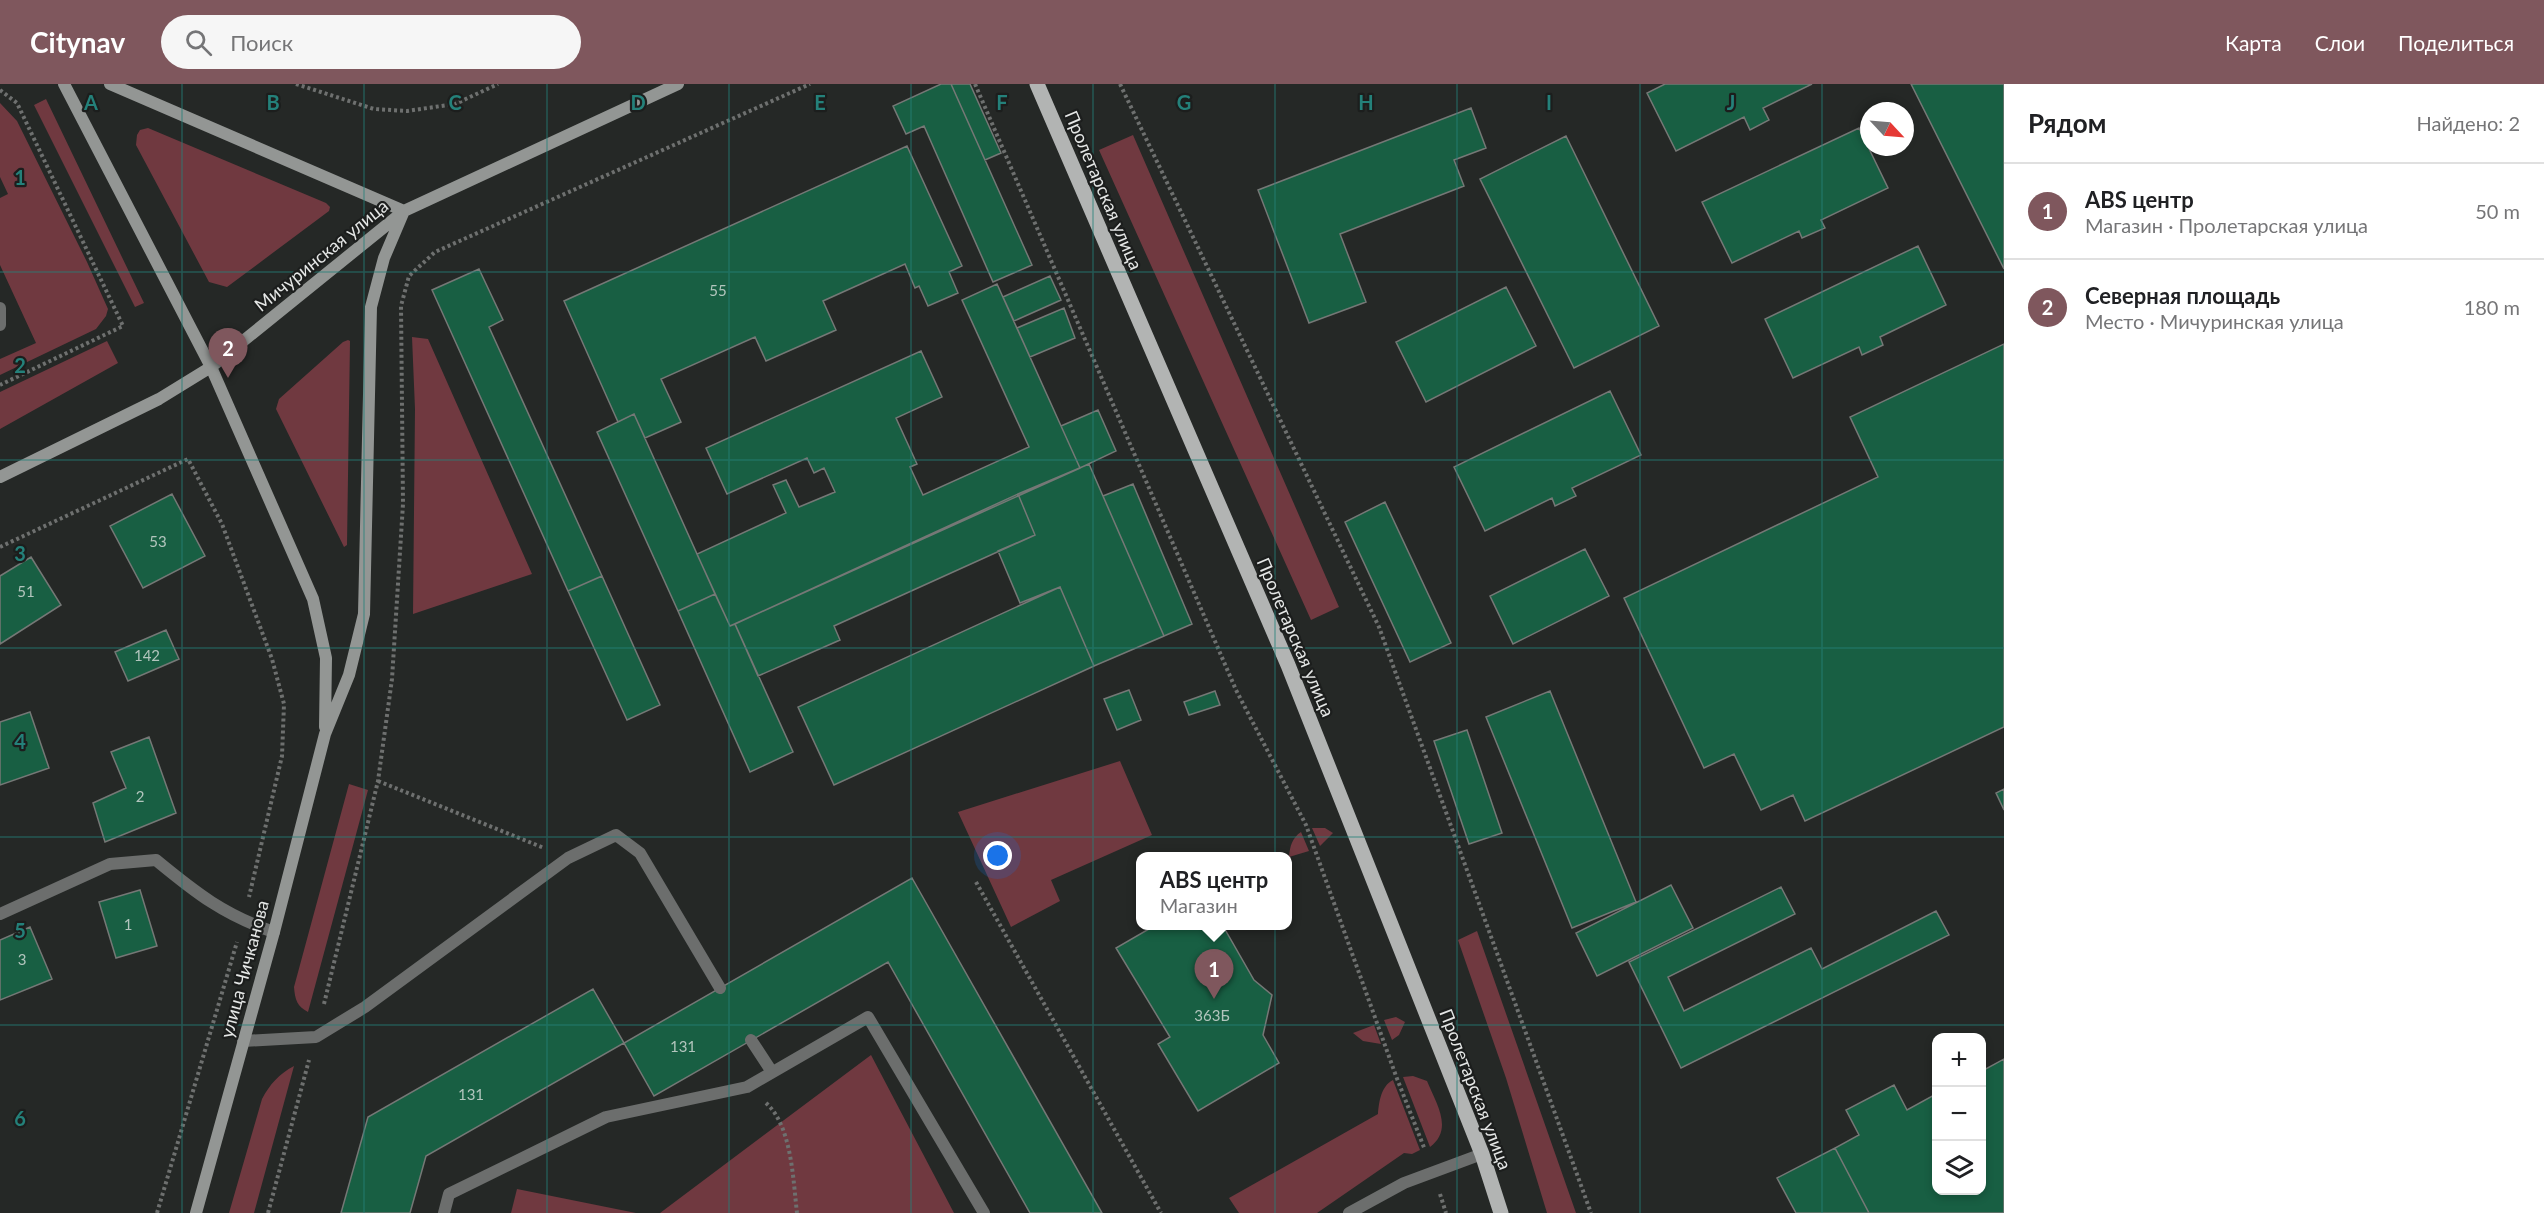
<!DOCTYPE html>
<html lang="ru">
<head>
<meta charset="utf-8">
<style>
  :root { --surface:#fff; --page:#f6f6f6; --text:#202124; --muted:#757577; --line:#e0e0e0; --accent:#7f575d }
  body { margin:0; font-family:Lato,sans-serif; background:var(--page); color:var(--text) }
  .controls { position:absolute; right:18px; bottom:18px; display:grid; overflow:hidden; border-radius:12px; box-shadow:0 3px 9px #0003 }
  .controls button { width:54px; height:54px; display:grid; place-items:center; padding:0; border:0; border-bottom:2px solid var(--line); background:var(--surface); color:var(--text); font:30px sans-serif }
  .compass { position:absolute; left:1860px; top:18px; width:54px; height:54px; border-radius:50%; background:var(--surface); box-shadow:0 3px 9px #0003; rotate:116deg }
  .you { position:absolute; left:998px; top:772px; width:21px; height:21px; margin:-15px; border:4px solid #fff; border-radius:50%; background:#1a73e8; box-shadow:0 0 0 9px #1a73e833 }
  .badge { display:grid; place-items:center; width:39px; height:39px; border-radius:50%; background:var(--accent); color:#fff; font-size:20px; font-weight:700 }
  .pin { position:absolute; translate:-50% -50px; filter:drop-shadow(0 2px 3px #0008) }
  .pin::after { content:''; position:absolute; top:32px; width:21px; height:18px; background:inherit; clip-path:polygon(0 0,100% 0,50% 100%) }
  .popup { position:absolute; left:1136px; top:768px; width:156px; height:78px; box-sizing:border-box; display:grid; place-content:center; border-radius:12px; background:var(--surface); filter:drop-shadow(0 2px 4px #0005); font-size:20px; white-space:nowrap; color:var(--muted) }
  .popup b { font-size:22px; color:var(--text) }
  .popup::after { content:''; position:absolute; left:50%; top:100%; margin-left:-12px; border:12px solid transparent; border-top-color:var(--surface) }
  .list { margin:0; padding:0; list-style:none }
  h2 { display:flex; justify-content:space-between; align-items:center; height:78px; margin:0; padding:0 24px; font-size:26px }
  h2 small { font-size:20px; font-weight:400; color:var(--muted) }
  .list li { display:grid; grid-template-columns:39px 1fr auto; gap:18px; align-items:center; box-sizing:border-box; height:96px; padding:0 24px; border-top:2px solid var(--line) }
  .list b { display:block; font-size:22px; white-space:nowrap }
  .list p { margin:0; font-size:20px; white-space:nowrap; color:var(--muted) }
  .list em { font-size:20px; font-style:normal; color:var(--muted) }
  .icon { flex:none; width:33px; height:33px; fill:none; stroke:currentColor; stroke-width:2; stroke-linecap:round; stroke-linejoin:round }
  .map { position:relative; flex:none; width:2004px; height:1129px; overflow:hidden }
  header { display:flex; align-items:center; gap:36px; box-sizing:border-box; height:84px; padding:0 30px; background:var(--accent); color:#fff }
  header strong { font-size:28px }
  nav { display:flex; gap:33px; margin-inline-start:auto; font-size:21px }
  .search { width:420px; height:54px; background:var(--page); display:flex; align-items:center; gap:15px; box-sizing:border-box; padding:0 21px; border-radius:33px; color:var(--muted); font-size:22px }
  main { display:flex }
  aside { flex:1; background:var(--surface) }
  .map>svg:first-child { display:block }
  .green { fill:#703940 }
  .building { fill:#185f43; stroke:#757876; stroke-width:1.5 }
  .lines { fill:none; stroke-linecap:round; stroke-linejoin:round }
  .path { stroke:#6e706f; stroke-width:4; stroke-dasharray:3 3; stroke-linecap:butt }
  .service { stroke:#6c6e6d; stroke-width:12 }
  .minor { stroke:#6c6e6d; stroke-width:12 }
  .secondary { stroke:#939694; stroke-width:12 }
  .primary { stroke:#b2b4b3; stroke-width:15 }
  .grid { fill:none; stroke:#24817a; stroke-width:1.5; stroke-opacity:0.55 }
  .labels { text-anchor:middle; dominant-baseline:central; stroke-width:4.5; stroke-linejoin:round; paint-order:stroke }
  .number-label { font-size:15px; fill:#b2c5bd }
  .street-label { font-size:18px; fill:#e5e7e6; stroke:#1c1e1d }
  .grid-label { font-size:20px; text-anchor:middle; font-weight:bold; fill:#24817a; stroke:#1c1e1d; stroke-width:4.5; stroke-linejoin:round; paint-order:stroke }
</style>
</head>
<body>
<header>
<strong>Citynav</strong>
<div class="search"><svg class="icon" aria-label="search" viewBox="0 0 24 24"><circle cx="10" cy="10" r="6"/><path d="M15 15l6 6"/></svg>Поиск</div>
<nav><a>Карта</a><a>Слои</a><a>Поделиться</a></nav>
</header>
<main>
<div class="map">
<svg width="2004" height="1129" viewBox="0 0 2004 1129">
  <rect width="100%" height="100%" fill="#252826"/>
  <path class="green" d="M 46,15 L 144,219 L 135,223 L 34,21 Z
    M 0,19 L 17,37 L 87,178 L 108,225 L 106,232 L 96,245 L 0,291 L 0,275 L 36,259 L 0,181 L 0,114 L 8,110 L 0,93 Z
    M 148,44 L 326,119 L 330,123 L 329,127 L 227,203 L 209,198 L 136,61 L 137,51 L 140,46 Z
    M 1133,51 L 1339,523 L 1311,536 L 1099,66 Z
    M 412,253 L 428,255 L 532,490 L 413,530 L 415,325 Z
    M 348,256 L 350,257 L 347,461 L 344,463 L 276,325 L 279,315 L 343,258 Z
    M 107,257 L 118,279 L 0,345 L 0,308 Z
    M 1120,677 L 1152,751 L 1051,796 L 1060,817 L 1011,843 L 958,728 Z
    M 349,700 L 368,706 L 308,928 C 297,922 295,916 294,903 Z
    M 1312,744 L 1325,744 L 1333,749 L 1320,762 Z
    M 1301,748 L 1309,767 L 1289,773 C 1290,762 1292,754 1301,748 Z
    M 1477,847 L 1576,1129 L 1547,1129 L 1506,994 L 1458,856 Z
    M 1396,933 L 1405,938 L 1399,951 L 1392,956 L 1384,936 Z
    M 1374,941 L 1381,960 L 1363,957 L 1353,949 Z
    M 871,971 L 954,1129 L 660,1129 Z
    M 294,982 L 254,1129 L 229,1129 L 262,1015 C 270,1000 279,990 294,982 Z
    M 1413,992 L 1427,997 C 1436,1019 1454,1045 1430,1063 L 1403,993 Z
    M 1393,996 L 1420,1066 L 1412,1070 L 1404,1069 L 1317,1129 L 1239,1129 L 1229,1114 L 1378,1030 C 1379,1018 1381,1002 1393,996 Z
    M 517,1105 L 636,1129 L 511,1129 Z"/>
  <path class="building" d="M 941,0 L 951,0 L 1032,181 L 993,198 L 924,42 L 906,50 L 893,22 Z
    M 951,0 L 970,0 L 1001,69 L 985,76 Z
    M 1665,0 L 1812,0 L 1763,24 L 1769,36 L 1750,46 L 1744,33 L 1676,67 L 1647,9 Z
    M 1911,0 L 2004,0 L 2004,185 Z
    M 1471,24 L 1486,64 L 1454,76 L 1464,102 L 1340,150 L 1366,218 L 1309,239 L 1258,106 Z
    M 1859,44 L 1888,104 L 1821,136 L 1825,144 L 1802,154 L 1799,147 L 1732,179 L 1702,118 Z
    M 1566,52 L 1659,242 L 1574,284 L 1480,95 Z
    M 907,62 L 962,182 L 949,188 L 958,209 L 928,222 L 919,202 L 915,204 L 905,180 L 823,217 L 836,246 L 766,277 L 755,253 L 661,295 L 681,338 L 645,354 L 634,330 L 618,338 L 564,217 Z
    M 1918,162 L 1946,221 L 1880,253 L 1883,261 L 1862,271 L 1859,263 L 1793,294 L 1765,235 Z
    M 479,185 L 503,236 L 489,243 L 602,492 L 568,507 L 432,206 Z
    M 1050,192 L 1061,216 L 1014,237 L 1003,213 Z
    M 997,200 L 1080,384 L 730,542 L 697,470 L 786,429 L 773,401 L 786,396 L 799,423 L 835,408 L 824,384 L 814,389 L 807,374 L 727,410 L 706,364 L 921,267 L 942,313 L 896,334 L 917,380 L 910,383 L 923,411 L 1029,363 L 962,216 Z
    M 1506,203 L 1536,262 L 1426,318 L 1396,258 Z
    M 1064,224 L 1075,254 L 1030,273 L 1017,244 Z
    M 2004,260 L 2004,643 L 1805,737 L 1793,711 L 1761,726 L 1734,670 L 1704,684 L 1624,514 L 1878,393 L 1850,333 Z
    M 1610,307 L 1641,371 L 1572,404 L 1576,412 L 1555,422 L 1552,414 L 1485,447 L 1454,383 Z
    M 1098,326 L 1116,367 L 1080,384 L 1061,342 Z
    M 634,330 L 715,510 L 678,527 L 597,348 Z
    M 1089,380 L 1164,552 L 1094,582 L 1060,503 L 1020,519 L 998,467 L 1035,451 L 1018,410 Z
    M 1133,400 L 1192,540 L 1164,552 L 1103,412 Z
    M 172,410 L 205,472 L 143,504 L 110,442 Z
    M 1018,410 L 1035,451 L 834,542 L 840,556 L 758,592 L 735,540 Z
    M 1385,418 L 1451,559 L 1410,578 L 1345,438 Z
    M 1585,465 L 1609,512 L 1513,560 L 1490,512 Z
    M 31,473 L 61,521 L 0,560 L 0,492 Z
    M 602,492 L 660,621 L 627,636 L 568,507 Z
    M 1060,503 L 1094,582 L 834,701 L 798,623 Z
    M 715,510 L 730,542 L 735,540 L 793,668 L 750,688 L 678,527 Z
    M 166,546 L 179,575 L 128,597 L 115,568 Z
    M 1129,606 L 1141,636 L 1117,646 L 1104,615 Z
    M 1215,607 L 1220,621 L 1189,631 L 1184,618 Z
    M 1550,607 L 1636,818 L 1572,844 L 1486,633 Z
    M 30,628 L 49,684 L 0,701 L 0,638 Z
    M 1467,646 L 1502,749 L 1469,760 L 1434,657 Z
    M 149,653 L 176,729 L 105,758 L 93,719 L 126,704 L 111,668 Z
    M 2004,705 L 2004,726 L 1996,709 Z
    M 912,794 L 1102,1129 L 1030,1129 L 888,878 L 654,1012 L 624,959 Z
    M 1671,801 L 1693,844 L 1597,892 L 1576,849 Z
    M 1781,803 L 1795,830 L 1668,893 L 1684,927 L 1811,864 L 1822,885 L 1936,827 L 1949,851 L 1681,984 L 1629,878 Z
    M 140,806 L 157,862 L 116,874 L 99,818 Z
    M 1154,842 L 1223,842 L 1254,896 L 1272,911 L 1263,951 L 1279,979 L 1198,1027 L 1158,960 L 1170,953 L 1116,864 Z
    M 30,843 L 52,895 L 0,916 L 0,856 Z
    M 593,905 L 624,959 L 426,1072 L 410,1129 L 341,1129 L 368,1033 Z
    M 2004,975 L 2004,1129 L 1869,1129 L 1835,1064 L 1859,1051 L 1846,1026 L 1894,1001 L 1907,1026 L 1936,1010 L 1936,1106 L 1982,1106 L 1982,987 Z
    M 1835,1064 L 1869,1129 L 1796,1129 L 1777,1094 Z"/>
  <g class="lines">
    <path class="path" d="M 296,0 L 374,25 L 407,27 L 455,20 L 498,0
      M 975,0 L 1236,606 L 1306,741 L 1396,992 L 1425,1066
      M 1120,0 L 1379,543 L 1591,1129
      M 0,6 L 17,19 L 123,242 L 0,301
      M 0,463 L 188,375 L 222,440 L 272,575 L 284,620 L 282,672 L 249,813
      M 378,697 L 544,764
      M 976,798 L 1161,1129
      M 324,920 L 378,697 L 392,595 L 403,420 L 401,222 L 409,192 L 435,168 L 810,0
      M 766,1019 C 792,1042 793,1096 797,1129
      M 1440,1110 L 1446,1129
      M 157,1129 L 237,858
      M 268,1129 L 309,976"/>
    <path class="service" d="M 0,224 L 0,241
      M 751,956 L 772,988
      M 243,957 L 316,953 L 365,923 L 568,774 L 616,751 L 640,769 L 720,904
      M 444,1129 L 449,1110 L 606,1033 L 747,1003 L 868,933 L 984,1129"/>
    <path class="minor" d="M 0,830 L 110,780 L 156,776 C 196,809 224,831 274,848
      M 1349,1129 L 1404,1099 L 1482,1070"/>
    <path class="secondary" d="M 64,0 L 211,283 L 313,515 L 326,574 L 325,643
      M 110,0 L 404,127
      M 0,393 L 159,315 L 211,283 L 404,127 L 678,0
      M 196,1129 L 274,848 L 325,650 L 349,591 L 364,530 L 371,223 L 384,174 L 404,127"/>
    <path class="primary" d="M 1037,0 L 1288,581 L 1482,1070 L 1501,1129"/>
  </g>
  <path class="grid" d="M 182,0 L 182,1129M 364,0 L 364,1129M 547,0 L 547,1129M 729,0 L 729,1129M 911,0 L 911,1129M 1093,0 L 1093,1129M 1275,0 L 1275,1129M 1457,0 L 1457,1129M 1640,0 L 1640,1129M 1822,0 L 1822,1129M 0,188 L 2004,188M 0,376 L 2004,376M 0,564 L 2004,564M 0,753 L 2004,753M 0,941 L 2004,941"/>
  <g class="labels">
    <g class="number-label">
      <text x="718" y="206">55</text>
      <text x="158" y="457">53</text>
      <text x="26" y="507">51</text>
      <text x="147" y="571">142</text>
      <text x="140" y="712">2</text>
      <text x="128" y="840">1</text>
      <text x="22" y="875">3</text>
      <text x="1212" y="931">363Б</text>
      <text x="683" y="962">131</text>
      <text x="471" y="1010">131</text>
    </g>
    <g class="street-label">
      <text transform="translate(1104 106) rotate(67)">Пролетарская улица</text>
      <text transform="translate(321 171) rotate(-39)">Мичуринская улица</text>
      <text transform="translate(1296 553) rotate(67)">Пролетарская улица</text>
      <text transform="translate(244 885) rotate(-75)">улица Чичканова</text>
      <text transform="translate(1476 1005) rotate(69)">Пролетарская улица</text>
    </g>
  </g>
  <g class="grid-label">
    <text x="91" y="26">A</text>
    <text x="273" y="26">B</text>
    <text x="455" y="26">C</text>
    <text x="638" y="26">D</text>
    <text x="820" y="26">E</text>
    <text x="1002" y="26">F</text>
    <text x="1184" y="26">G</text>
    <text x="1366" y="26">H</text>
    <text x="1549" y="26">I</text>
    <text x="1731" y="26">J</text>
    <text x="20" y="101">1</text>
    <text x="20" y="289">2</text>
    <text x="20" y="477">3</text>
    <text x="20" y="665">4</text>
    <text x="20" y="854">5</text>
    <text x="20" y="1042">6</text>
  </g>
</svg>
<div class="controls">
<button>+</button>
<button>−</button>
<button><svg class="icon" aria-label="layers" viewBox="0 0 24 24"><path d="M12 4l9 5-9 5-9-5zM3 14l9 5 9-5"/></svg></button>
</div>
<svg class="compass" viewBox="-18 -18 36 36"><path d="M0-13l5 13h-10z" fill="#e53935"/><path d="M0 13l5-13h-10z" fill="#757577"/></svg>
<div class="you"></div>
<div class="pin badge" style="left:1214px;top:915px">1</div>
<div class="popup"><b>ABS центр</b>Магазин</div>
<div class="pin badge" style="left:228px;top:294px">2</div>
</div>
<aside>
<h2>Рядом<small>Найдено: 2</small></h2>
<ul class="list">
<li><span class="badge">1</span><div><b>ABS центр</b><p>Магазин · Пролетарская улица</p></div><em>50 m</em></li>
<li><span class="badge">2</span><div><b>Северная площадь</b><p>Место · Мичуринская улица</p></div><em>180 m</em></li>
</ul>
</aside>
</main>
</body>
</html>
